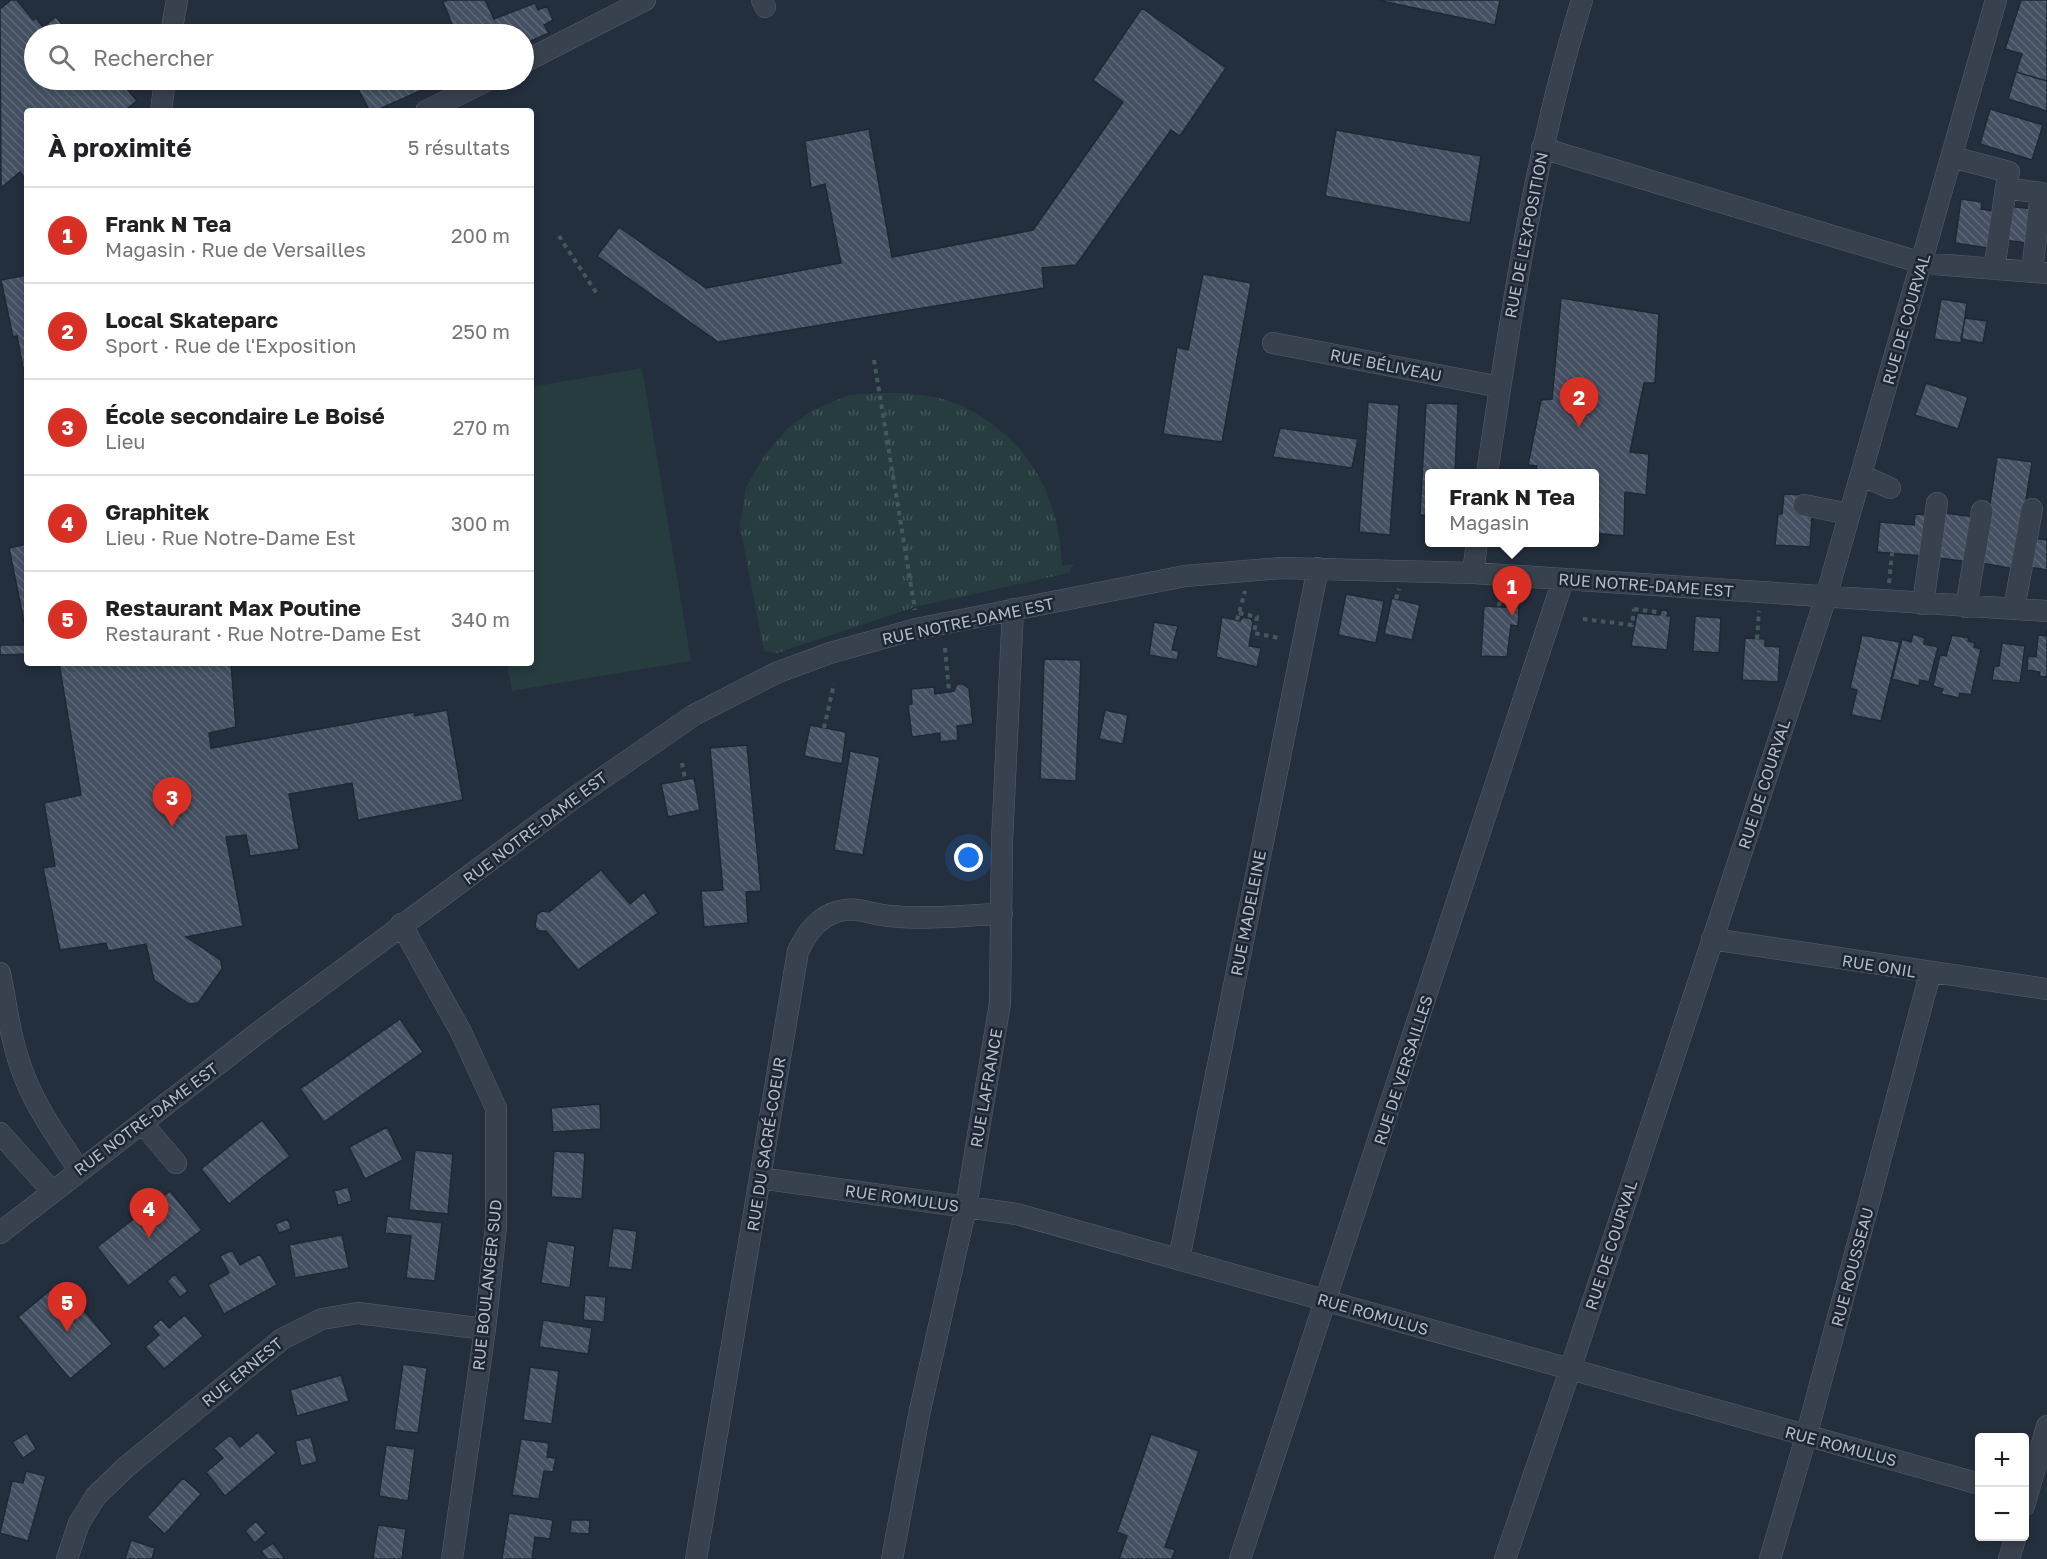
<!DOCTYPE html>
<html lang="fr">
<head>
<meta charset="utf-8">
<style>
  :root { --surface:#fff; --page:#f6f6f6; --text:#202124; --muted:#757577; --line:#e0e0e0; --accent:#d93025 }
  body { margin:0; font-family:"Golos Text",sans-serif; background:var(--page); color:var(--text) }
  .controls { position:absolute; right:18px; bottom:18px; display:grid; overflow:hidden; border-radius:6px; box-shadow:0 3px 9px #0003 }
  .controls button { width:54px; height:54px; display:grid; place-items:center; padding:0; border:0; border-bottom:2px solid var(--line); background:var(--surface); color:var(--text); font:30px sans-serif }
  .you { position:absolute; left:969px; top:858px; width:21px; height:21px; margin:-15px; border:4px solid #fff; border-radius:50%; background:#1a73e8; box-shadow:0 0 0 9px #1a73e833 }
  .badge { display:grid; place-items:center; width:39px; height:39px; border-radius:50%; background:var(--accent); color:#fff; font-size:20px; font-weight:700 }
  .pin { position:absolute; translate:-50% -50px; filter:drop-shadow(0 2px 3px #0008) }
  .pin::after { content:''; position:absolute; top:32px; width:21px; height:18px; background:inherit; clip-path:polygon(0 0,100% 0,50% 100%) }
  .popup { position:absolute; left:1425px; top:469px; width:174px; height:78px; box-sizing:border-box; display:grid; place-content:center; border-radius:6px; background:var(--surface); filter:drop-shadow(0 2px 4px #0005); font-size:20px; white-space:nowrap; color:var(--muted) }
  .popup b { font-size:22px; color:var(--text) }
  .popup::after { content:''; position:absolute; left:50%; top:100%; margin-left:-12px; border:12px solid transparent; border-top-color:var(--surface) }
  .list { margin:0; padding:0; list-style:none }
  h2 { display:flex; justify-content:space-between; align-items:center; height:78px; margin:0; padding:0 24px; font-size:26px }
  h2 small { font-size:20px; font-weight:400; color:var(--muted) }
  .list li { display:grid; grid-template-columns:39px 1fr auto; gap:18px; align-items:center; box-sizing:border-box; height:96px; padding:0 24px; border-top:2px solid var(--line) }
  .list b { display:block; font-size:22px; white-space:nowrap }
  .list p { margin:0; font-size:20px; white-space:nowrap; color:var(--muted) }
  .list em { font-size:20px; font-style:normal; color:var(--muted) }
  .icon { flex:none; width:33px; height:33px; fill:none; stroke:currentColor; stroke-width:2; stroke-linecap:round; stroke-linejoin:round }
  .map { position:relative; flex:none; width:2047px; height:1559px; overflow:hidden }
  .search { position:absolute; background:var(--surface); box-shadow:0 3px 9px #0003; left:24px; top:24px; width:510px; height:66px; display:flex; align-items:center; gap:15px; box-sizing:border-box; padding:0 21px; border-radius:33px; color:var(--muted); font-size:22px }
  .panel { position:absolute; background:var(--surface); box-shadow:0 3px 9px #0003; left:24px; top:108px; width:510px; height:558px; border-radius:6px }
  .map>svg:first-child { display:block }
  .grass { fill:url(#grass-tufts) }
  .pitch { fill:#263c3f }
  .building { fill:url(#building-back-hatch); stroke:#1f2835; stroke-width:1.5 }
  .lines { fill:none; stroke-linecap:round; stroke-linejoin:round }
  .minor-casing { stroke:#565f6c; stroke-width:22 }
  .path { stroke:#44595c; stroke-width:4; stroke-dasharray:4.5 4.5; stroke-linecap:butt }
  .minor { stroke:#38414e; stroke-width:21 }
  .labels { text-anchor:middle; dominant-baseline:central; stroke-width:5; stroke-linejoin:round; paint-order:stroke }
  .street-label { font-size:16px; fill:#b4bcc9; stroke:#1d2633 }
</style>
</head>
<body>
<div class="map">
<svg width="2047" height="1559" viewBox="0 0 2047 1559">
  <defs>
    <pattern id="grass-tufts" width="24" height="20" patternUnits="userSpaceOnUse" patternTransform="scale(1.5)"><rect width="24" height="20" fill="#263c3f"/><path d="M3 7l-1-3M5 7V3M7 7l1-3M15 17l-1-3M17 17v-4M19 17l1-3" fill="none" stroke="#435659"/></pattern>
    <pattern id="building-back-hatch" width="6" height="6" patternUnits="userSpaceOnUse" patternTransform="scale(1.5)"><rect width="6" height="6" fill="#455162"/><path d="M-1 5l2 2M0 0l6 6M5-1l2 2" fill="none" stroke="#5d6877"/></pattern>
  </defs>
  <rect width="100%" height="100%" fill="#242f3e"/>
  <path class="grass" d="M 878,393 C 906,393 938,394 964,407 C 1029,440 1059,495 1062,566 L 1073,565 L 1069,573 L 915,607 L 777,653 L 764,651 L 740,526 L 746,487 L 767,452 L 788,428 L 813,410 L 849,395 Z"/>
  <path class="pitch" d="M 642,368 L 691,661 L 512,691 L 507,663 L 531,663 L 531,387 Z"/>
  <path class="building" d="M 11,0 L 17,0 L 33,20 L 36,18 L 43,27 L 56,17 L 70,34 L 34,34 L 34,80 L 119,80 L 137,101 L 124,111 L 27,111 L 27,181 L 20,172 L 1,188 L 0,9 Z
    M 447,0 L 485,0 L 494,19 L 535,3 L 538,10 L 547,6 L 553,20 L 544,25 L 549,33 L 524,44 L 524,34 L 456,34 L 443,2 Z
    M 1377,0 L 1500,0 L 1495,25 Z
    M 2021,0 L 2047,0 L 2047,81 L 2016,72 L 2022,54 L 2005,49 Z
    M 1142,8 L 1226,68 L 1180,136 L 1171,130 L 1076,265 L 1042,268 L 1044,288 L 718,342 L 597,256 L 619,227 L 706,288 L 841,263 L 825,184 L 811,188 L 805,141 L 869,129 L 892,257 L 1033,230 L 1123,102 L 1093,80 Z
    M 2016,72 L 2047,81 L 2047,111 L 2008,99 Z
    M 360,80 L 445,80 L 375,111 L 370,111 L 354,82 Z
    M 1990,109 L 2043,125 L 2032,160 L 1980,144 Z
    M 1336,130 L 1481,156 L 1470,223 L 1325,196 Z
    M 1961,199 L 1982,202 L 1981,209 L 1993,211 L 1988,248 L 1955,243 Z
    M 2006,206 L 2034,209 L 2027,243 L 2003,240 Z
    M 1203,274 L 1251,283 L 1222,442 L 1163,434 L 1177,347 L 1188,350 Z
    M 27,275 L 27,389 L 17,336 L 13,337 L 1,280 Z
    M 1561,298 L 1659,314 L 1655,383 L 1644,383 L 1630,452 L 1649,454 L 1646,495 L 1625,492 L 1624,536 L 1594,533 L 1594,474 L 1536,474 L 1537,466 L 1528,465 L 1541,400 L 1552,399 Z
    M 1941,299 L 1967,303 L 1961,343 L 1934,339 Z
    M 1965,318 L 1987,321 L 1983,343 L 1961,339 Z
    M 1926,383 L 1968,397 L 1958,429 L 1915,415 Z
    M 1368,402 L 1399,405 L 1390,535 L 1359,532 Z
    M 1426,403 L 1458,404 L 1455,474 L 1430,474 L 1430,515 L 1420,515 Z
    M 1280,428 L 1358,439 L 1352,468 L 1273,457 Z
    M 1997,457 L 2032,462 L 2015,569 L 1981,563 Z
    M 1784,494 L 1805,495 L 1812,516 L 1810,547 L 1775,545 L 1778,514 L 1782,514 Z
    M 1945,513 L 1975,517 L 1969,562 L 1939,558 Z
    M 1915,514 L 1928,515 L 1924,556 L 1877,552 L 1880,522 L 1914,525 Z
    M 2033,538 L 2047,540 L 2047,570 L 2028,567 Z
    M 27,544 L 27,637 L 9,548 Z
    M 1346,594 L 1384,601 L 1376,643 L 1338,635 Z
    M 1392,598 L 1420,605 L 1412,640 L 1384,634 Z
    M 1484,606 L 1519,608 L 1518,626 L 1511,625 L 1507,657 L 1481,656 Z
    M 1661,610 L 1668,611 L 1667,616 L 1671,616 L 1667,650 L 1631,646 L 1637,613 L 1660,615 Z
    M 1695,616 L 1721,618 L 1719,653 L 1693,651 Z
    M 1222,617 L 1240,621 L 1243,617 L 1251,619 L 1253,623 L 1249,646 L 1261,648 L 1257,667 L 1216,657 Z
    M 1154,622 L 1178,626 L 1172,650 L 1179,651 L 1177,660 L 1149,655 Z
    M 2046,630 L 2047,630 L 2047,677 L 2039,676 L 2040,672 L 2027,670 L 2028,656 L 2036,657 L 2038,635 L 2046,636 Z
    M 1913,634 L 1925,638 L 1924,644 L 1938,647 L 1929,682 L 1920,680 L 1919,686 L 1892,679 L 1902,639 L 1911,642 Z
    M 1862,635 L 1900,642 L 1881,721 L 1851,715 L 1857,690 L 1850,688 Z
    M 1952,635 L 1969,638 L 1968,641 L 1975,643 L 1974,647 L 1981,649 L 1971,695 L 1960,693 L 1959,698 L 1941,694 L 1943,689 L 1933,686 L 1940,655 L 1946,656 Z
    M 1745,638 L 1765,639 L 1765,646 L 1780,647 L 1778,682 L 1742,680 Z
    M 2002,643 L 2025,646 L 2020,683 L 1992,680 L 1994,666 L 1999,666 Z
    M 0,645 L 27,645 L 27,654 L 0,655 Z
    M 1044,659 L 1081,660 L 1076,781 L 1040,779 Z
    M 59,663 L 231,663 L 236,727 L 209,733 L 211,748 L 414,712 L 415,716 L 447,710 L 463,800 L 358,820 L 352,783 L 289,794 L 299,849 L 250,856 L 246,835 L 226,837 L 243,926 L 186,937 L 221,960 L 222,969 L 198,1003 L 189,1004 L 154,980 L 146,944 L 108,951 L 106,943 L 60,950 L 43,868 L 55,866 L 44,803 L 81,795 Z
    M 957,684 L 963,684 L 969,689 L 973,724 L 957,726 L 958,740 L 940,742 L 940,733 L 912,737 L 908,705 L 912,704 L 911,689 L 934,687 L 935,694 L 954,691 Z
    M 1105,710 L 1128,715 L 1123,744 L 1099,739 Z
    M 810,725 L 846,732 L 842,764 L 804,756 Z
    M 747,745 L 761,891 L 746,892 L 748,923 L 704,927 L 701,891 L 723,890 L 710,748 Z
    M 850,751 L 880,757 L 863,855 L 834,850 Z
    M 694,778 L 700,810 L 668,817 L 661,784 Z
    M 601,870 L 630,904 L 644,892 L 658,913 L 578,970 L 546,931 L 539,931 L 535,927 L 537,914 L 542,911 L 549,912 Z
    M 400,1019 L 423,1052 L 324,1122 L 300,1089 Z
    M 600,1104 L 601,1129 L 553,1132 L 551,1108 Z
    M 262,1120 L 290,1156 L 229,1204 L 201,1169 Z
    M 387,1127 L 403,1160 L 365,1179 L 349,1147 Z
    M 415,1150 L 453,1154 L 448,1214 L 409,1210 Z
    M 554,1151 L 585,1153 L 582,1199 L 551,1197 Z
    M 348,1187 L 352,1201 L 338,1205 L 334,1191 Z
    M 170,1191 L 202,1230 L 128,1286 L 97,1247 Z
    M 387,1216 L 442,1223 L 435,1281 L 406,1278 L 411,1236 L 385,1233 Z
    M 288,1219 L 291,1229 L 279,1233 L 275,1224 Z
    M 613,1228 L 637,1231 L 632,1270 L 608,1267 Z
    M 342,1235 L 349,1268 L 295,1278 L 289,1245 Z
    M 547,1241 L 575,1246 L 570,1288 L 541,1283 Z
    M 232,1250 L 240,1265 L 260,1254 L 277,1285 L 224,1314 L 208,1285 L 229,1273 L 220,1256 Z
    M 175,1274 L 188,1291 L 180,1297 L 167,1281 Z
    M 60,1282 L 112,1344 L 70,1379 L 18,1317 Z
    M 585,1295 L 606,1297 L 604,1322 L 583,1320 Z
    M 185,1315 L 203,1336 L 164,1369 L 145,1347 L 159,1335 L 152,1327 L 161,1319 L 169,1328 Z
    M 543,1320 L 592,1328 L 588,1354 L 539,1347 Z
    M 403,1364 L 427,1368 L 418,1433 L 394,1430 Z
    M 530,1367 L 559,1371 L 552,1424 L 523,1420 Z
    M 341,1375 L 349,1401 L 297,1416 L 290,1390 Z
    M 258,1432 L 276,1453 L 225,1496 L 206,1472 L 223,1458 L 214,1448 L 230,1435 L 240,1447 Z
    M 27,1433 L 36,1449 L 23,1458 L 12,1442 Z
    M 1151,1434 L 1199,1451 L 1165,1547 L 1175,1550 L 1172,1559 L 1119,1559 L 1127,1536 L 1117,1532 Z
    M 311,1437 L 317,1462 L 301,1466 L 295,1441 Z
    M 521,1439 L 549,1443 L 547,1457 L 556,1458 L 553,1472 L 544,1471 L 539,1499 L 512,1495 Z
    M 386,1445 L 415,1449 L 408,1501 L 379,1496 Z
    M 26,1471 L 46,1476 L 28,1541 L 0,1533 L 12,1481 L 23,1483 Z
    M 183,1478 L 201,1494 L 165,1534 L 147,1517 Z
    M 509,1513 L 553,1520 L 550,1539 L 535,1537 L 532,1559 L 502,1559 Z
    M 571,1520 L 590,1520 L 589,1534 L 570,1533 Z
    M 256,1521 L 266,1533 L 255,1543 L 245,1531 Z
    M 378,1525 L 406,1529 L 402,1559 L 373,1559 Z
    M 131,1540 L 155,1548 L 152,1559 L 125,1559 Z
    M 273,1543 L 285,1559 L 267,1559 L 261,1551 Z"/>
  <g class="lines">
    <defs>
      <path id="minor" d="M 762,0 L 765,7
        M 171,34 L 177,0
        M 524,62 L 645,0
        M 161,111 L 165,80
        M 426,111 L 488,80
        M 1542,148 L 1922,263 L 2047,273
        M 1952,157 L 2009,172 L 2006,188 L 2041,193 L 2032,272
        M 1994,269 L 2006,188
        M 1273,343 L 1500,387
        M 1487,474 C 1511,314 1534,155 1582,0
        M 1861,475 L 1890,488
        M 1804,505 L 1849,514
        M 1473,573 L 1477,542
        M 1923,604 L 1937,503
        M 1966,607 L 1982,511
        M 2014,609 L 2032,509
        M 401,924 L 461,1032 L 496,1108 L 496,1226 L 485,1329 L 452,1559
        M 1712,939 L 2047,989
        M 0,973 C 7,1008 11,1044 25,1078 C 38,1111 60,1141 79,1170
        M 143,1124 L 176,1163
        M 0,1133 L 53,1192
        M 760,1178 L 1017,1214 L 1980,1484
        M 0,1233 L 267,1026 L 574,798 L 694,715 L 776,673 L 830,653 L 916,629 L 1185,576 L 1282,568 L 1473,573 L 2047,611
        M 1179,1259 L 1318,568
        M 2024,1506 L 2047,1426
        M 67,1559 L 79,1523 L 96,1496 L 126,1467 L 282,1339 L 322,1319 L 358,1313 L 485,1329
        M 696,1559 L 798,951 C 807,933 818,916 840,911 C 858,906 871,915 890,916 C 926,920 965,915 1002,914
        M 892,1559 L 920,1410 L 966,1207 L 1000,1003 L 1002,841 L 1013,609
        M 1240,1559 L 1563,580
        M 1505,1559 L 1570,1370 L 1826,597 L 1996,0
        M 1770,1559 L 1806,1437 L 1930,974
        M 2009,1559 L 2016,1536"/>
    </defs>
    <use href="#minor" class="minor-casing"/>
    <path class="path" d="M 559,236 L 597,294
      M 874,360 L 915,610
      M 1889,583 L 1892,553
      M 1396,599 L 1399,589
      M 1499,606 L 1501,592
      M 1634,609 L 1657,612 L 1656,615
      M 1239,613 L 1257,617 L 1254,633 L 1279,638
      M 1583,619 L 1632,625 L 1634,609
      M 1237,620 L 1245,591
      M 1757,639 L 1759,611
      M 945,648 L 949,692
      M 824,728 L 834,684
      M 682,763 L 685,779"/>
    <use href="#minor" class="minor"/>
  </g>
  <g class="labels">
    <g class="street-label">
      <text transform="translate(1526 235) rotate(-79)">RUE DE L'EXPOSITION</text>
      <text transform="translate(1906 319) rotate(-74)">RUE DE COURVAL</text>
      <text transform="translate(1386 365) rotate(11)">RUE BÉLIVEAU</text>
      <text transform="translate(1646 585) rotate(4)">RUE NOTRE-DAME EST</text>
      <text transform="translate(968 621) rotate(-12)">RUE NOTRE-DAME EST</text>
      <text transform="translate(1764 784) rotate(-72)">RUE DE COURVAL</text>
      <text transform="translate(535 828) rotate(-37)">RUE NOTRE-DAME EST</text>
      <text transform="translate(1248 913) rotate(-79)">RUE MADELEINE</text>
      <text transform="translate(1879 966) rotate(9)">RUE ONIL</text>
      <text transform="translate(1403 1070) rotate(-72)">RUE DE VERSAILLES</text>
      <text transform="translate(986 1088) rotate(-80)">RUE LAFRANCE</text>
      <text transform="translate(146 1119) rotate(-37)">RUE NOTRE-DAME EST</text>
      <text transform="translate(766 1144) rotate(-81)">RUE DU SACRÉ-COEUR</text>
      <text transform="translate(902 1198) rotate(8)">RUE ROMULUS</text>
      <text transform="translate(1611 1245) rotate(-72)">RUE DE COURVAL</text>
      <text transform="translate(1852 1267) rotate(-75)">RUE ROUSSEAU</text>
      <text transform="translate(487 1285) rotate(-84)">RUE BOULANGER SUD</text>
      <text transform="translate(1373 1314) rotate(16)">RUE ROMULUS</text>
      <text transform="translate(242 1372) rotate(-39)">RUE ERNEST</text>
      <text transform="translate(1841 1446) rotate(15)">RUE ROMULUS</text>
    </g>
  </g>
</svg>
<div class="controls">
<button>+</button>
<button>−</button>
</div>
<div class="you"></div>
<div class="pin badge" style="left:1512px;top:616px">1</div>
<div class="popup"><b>Frank N Tea</b>Magasin</div>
<div class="pin badge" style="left:1579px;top:427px">2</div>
<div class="pin badge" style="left:172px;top:827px">3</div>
<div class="pin badge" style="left:149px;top:1238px">4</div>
<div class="pin badge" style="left:67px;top:1332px">5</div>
<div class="search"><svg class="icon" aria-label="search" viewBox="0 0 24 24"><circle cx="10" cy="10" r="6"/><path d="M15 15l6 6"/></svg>Rechercher</div>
<section class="panel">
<h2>À proximité<small>5 résultats</small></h2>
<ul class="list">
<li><span class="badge">1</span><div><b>Frank N Tea</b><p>Magasin · Rue de Versailles</p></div><em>200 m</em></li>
<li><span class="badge">2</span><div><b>Local Skateparc</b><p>Sport · Rue de l'Exposition</p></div><em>250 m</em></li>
<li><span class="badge">3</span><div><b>École secondaire Le Boisé</b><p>Lieu</p></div><em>270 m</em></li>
<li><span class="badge">4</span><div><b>Graphitek</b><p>Lieu · Rue Notre-Dame Est</p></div><em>300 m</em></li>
<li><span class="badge">5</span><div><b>Restaurant Max Poutine</b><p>Restaurant · Rue Notre-Dame Est</p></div><em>340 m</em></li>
</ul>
</section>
</div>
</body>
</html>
